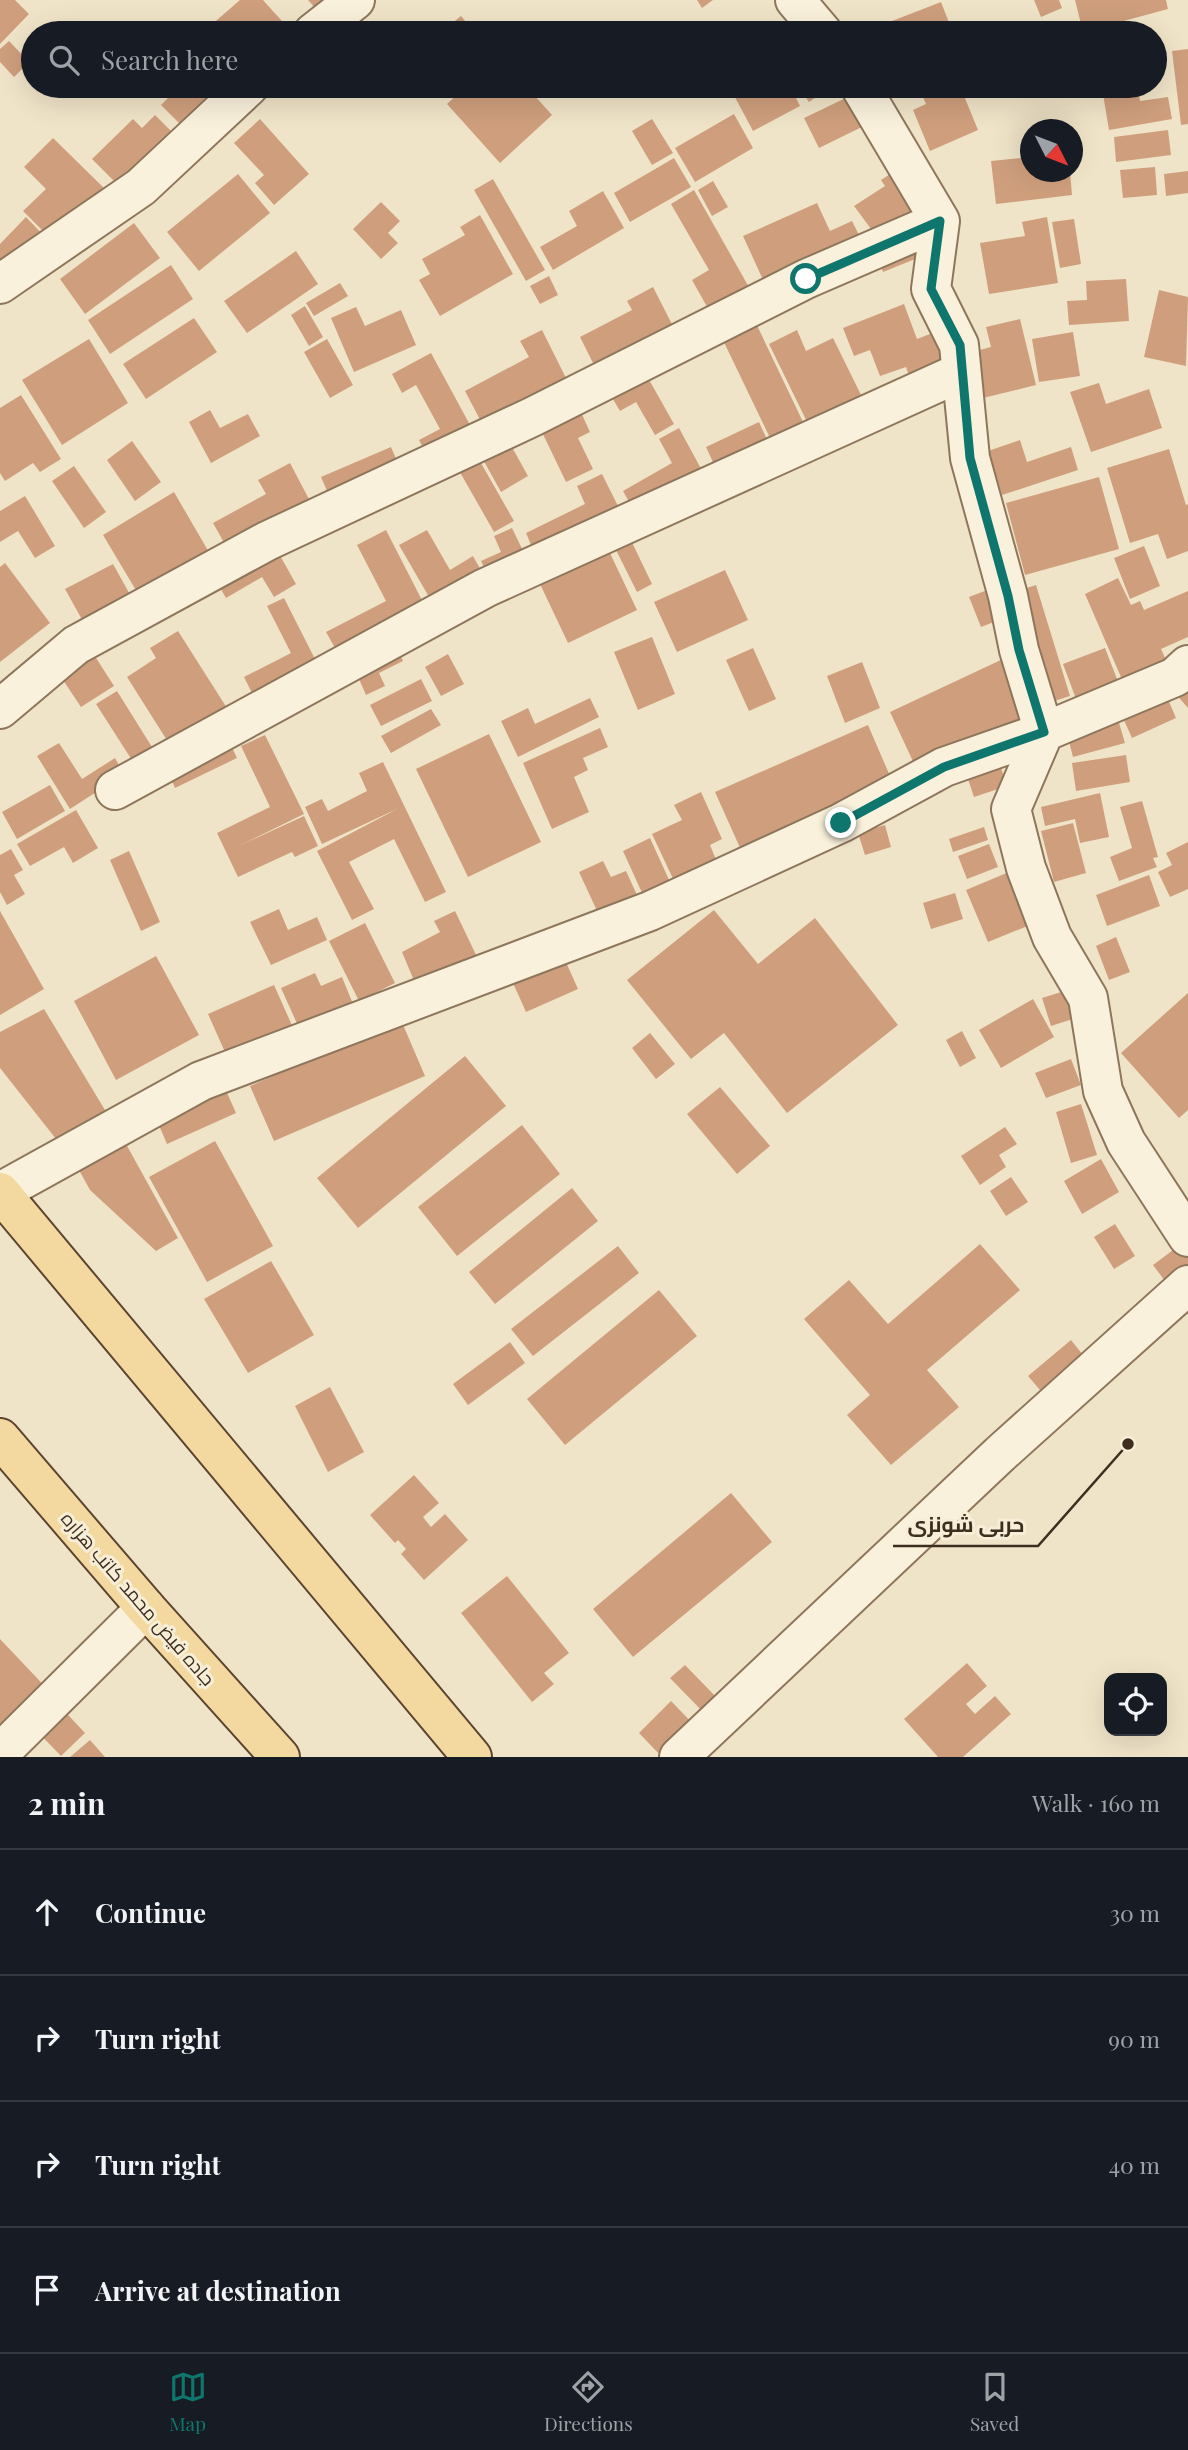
<!DOCTYPE html>
<html lang="en">
<head>
<meta charset="utf-8">
<style>
  :root { --surface:#171b24; --page:#20242c; --text:#f1f3f6; --muted:#9ea1a6; --line:#363941; --accent:#0f766e }
  body { margin:0; font-family:"Playfair Display",Cairo,serif; background:var(--page); color:var(--text) }
  .controls { position:absolute; right:21px; bottom:21px; display:grid; overflow:hidden; border-radius:14px; box-shadow:0 7px 28px #0002 }
  .controls button { width:63px; height:63px; display:grid; place-items:center; padding:0; border:0; border-bottom:2px solid var(--line); background:var(--surface); color:var(--text); font:35px sans-serif }
  .compass { position:absolute; left:1020px; top:119px; width:63px; height:63px; border-radius:50%; background:var(--surface); box-shadow:0 7px 28px #0002; rotate:132deg }
  .stop { position:absolute; width:21px; height:21px; margin:-16px; border:5px solid #0f766e; border-radius:50%; background:#fff }
  .stop.end { background:#0f766e; border-color:#fff; box-shadow:0 2px 7px #0008 }
  .list { margin:0; padding:0; list-style:none }
  h2 { display:flex; justify-content:space-between; align-items:center; height:91px; margin:0; padding:0 28px; font-size:30px }
  h2 small { font-size:23px; font-weight:400; color:var(--muted) }
  .list li { display:grid; grid-template-columns:46px 1fr auto; gap:21px; align-items:center; box-sizing:border-box; height:126px; padding:0 28px; border-top:2px solid var(--line) }
  .list b { display:block; font-size:26px; white-space:nowrap }
  .list em { font-size:23px; font-style:normal; color:var(--muted) }
  .icon { flex:none; width:38px; height:38px; fill:none; stroke:currentColor; stroke-width:2; stroke-linecap:round; stroke-linejoin:round }
  .map { position:relative; flex:none; width:1188px; height:1757px; overflow:hidden }
  .search { position:absolute; background:var(--surface); box-shadow:0 7px 28px #0002; left:21px; right:21px; top:21px; height:77px; display:flex; align-items:center; gap:18px; box-sizing:border-box; padding:0 24px; border-radius:38px; color:var(--muted); font-size:26px }
  .sheet { height:595px; background:var(--surface) }
  nav { display:flex; justify-content:space-around; align-items:center; box-sizing:border-box; height:98px; border-top:2px solid var(--line); background:var(--surface); font-size:19px; color:var(--muted) }
  nav a { display:grid; justify-items:center; gap:4px }
  nav .on { color:var(--accent) }
  .map>svg:first-child { display:block }
  .building { fill:#cf9f7d }
  .lines { fill:none; stroke-linecap:round; stroke-linejoin:round }
  .minor-casing { stroke:#8d765c; stroke-width:42 }
  .major-casing { stroke:#5b4430; stroke-width:42 }
  .minor { stroke:#faf1dc; stroke-width:38 }
  .major { stroke:#f3d9a0; stroke-width:38 }
  .route { stroke:#0f766e; stroke-width:9 }
  .labels { text-anchor:middle; dominant-baseline:central; stroke-width:6; stroke-linejoin:round; paint-order:stroke }
  .street-label { font-size:19px; fill:#3d2e20; stroke:#f7eed8 }
  .leader { fill:none; stroke:#3d2e20; stroke-width:2.5 }
  .callout-dot { fill:#3d2e20; stroke:#f7eed8; stroke-width:2.5 }
  .callout-label { font-size:21px; text-anchor:middle; font-weight:bold; fill:#3d2e20; stroke:#f7eed8; stroke-width:6; stroke-linejoin:round; paint-order:stroke }
</style>
</head>
<body>
<div class="map">
<svg width="1188" height="1757" viewBox="0 0 1188 1757">
  <rect width="100%" height="100%" fill="#f0e4c8"/>
  <path class="building" d="M 0,0 L 15,0 L 29,14 L 0,44 Z
    M 240,0 L 263,0 L 290,30 L 287,33 L 202,33 Z
    M 308,0 L 343,0 L 323,17 Z
    M 697,0 L 713,0 L 702,8 Z
    M 1034,0 L 1059,0 L 1062,8 L 1041,17 Z
    M 1075,0 L 1166,0 L 1168,9 L 1083,32 Z
    M 941,2 L 953,33 L 861,33 Z
    M 461,16 L 475,33 L 440,33 Z
    M 9,41 L 29,62 L 14,77 L 0,62 L 0,49 Z
    M 1188,49 L 1188,124 L 1181,125 L 1172,51 Z
    M 176,86 L 205,86 L 221,101 L 189,133 L 161,105 L 178,88 Z
    M 466,86 L 526,86 L 552,115 L 500,163 L 447,104 Z
    M 729,86 L 760,86 L 766,97 L 790,86 L 800,106 L 753,131 Z
    M 798,86 L 832,86 L 809,102 Z
    M 918,86 L 960,86 L 978,130 L 930,151 L 913,110 L 926,104 Z
    M 1113,86 L 1138,86 L 1140,101 L 1168,97 L 1172,119 L 1109,130 L 1102,88 Z
    M 854,94 L 868,124 L 819,148 L 804,118 Z
    M 734,114 L 753,148 L 695,182 L 675,148 Z
    M 155,115 L 178,138 L 124,191 L 92,159 L 133,119 L 142,128 Z
    M 260,119 L 309,174 L 274,205 L 255,183 L 264,175 L 234,143 Z
    M 652,119 L 673,153 L 652,165 L 632,131 Z
    M 1065,125 L 1065,130 L 1045,130 L 1045,128 Z
    M 1168,130 L 1171,155 L 1116,162 L 1114,137 Z
    M 53,138 L 105,189 L 53,241 L 23,211 L 46,189 L 24,167 Z
    M 1030,157 L 1030,172 L 1070,172 L 1072,195 L 996,204 L 991,161 Z
    M 674,158 L 691,187 L 630,222 L 614,193 Z
    M 1155,167 L 1157,195 L 1123,198 L 1120,170 Z
    M 898,169 L 923,207 L 874,233 L 854,206 L 885,186 L 881,180 Z
    M 1188,171 L 1188,193 L 1166,196 L 1164,174 Z
    M 238,174 L 270,213 L 199,271 L 167,232 Z
    M 493,179 L 545,270 L 526,281 L 474,190 Z
    M 713,181 L 728,207 L 712,216 L 698,190 Z
    M 694,190 L 750,289 L 710,312 L 692,280 L 709,270 L 671,204 Z
    M 603,191 L 624,228 L 553,270 L 540,247 L 577,226 L 569,211 Z
    M 381,202 L 400,221 L 388,233 L 398,243 L 381,259 L 353,229 Z
    M 817,203 L 830,231 L 852,221 L 861,239 L 764,282 L 743,236 Z
    M 480,215 L 513,274 L 440,316 L 419,280 L 430,274 L 422,259 L 465,235 L 460,227 Z
    M 26,217 L 46,238 L 12,271 L 0,259 L 0,244 Z
    M 1047,217 L 1058,283 L 989,294 L 980,243 L 1025,236 L 1022,222 Z
    M 1074,219 L 1081,264 L 1060,268 L 1052,222 Z
    M 134,223 L 160,258 L 85,314 L 60,279 Z
    M 918,235 L 925,255 L 883,272 L 875,252 Z
    M 296,251 L 318,284 L 247,333 L 224,301 Z
    M 171,265 L 193,299 L 110,354 L 88,320 Z
    M 549,276 L 558,295 L 540,304 L 530,286 Z
    M 1126,279 L 1129,321 L 1069,325 L 1067,301 L 1087,300 L 1086,281 Z
    M 340,283 L 348,296 L 314,316 L 306,303 Z
    M 653,287 L 676,332 L 598,373 L 580,337 L 632,310 L 627,301 Z
    M 1159,290 L 1188,297 L 1186,366 L 1144,357 Z
    M 904,304 L 917,339 L 943,329 L 955,358 L 909,376 L 906,367 L 880,376 L 870,350 L 854,356 L 843,328 Z
    M 305,306 L 323,337 L 309,346 L 291,315 Z
    M 356,307 L 365,326 L 401,310 L 416,345 L 354,372 L 331,318 Z
    M 753,317 L 804,424 L 771,440 L 720,334 Z
    M 194,318 L 217,352 L 146,399 L 123,364 Z
    M 1020,319 L 1036,385 L 983,398 L 972,352 L 991,347 L 986,327 Z
    M 542,330 L 571,388 L 487,433 L 465,391 L 529,357 L 520,341 Z
    M 797,330 L 806,351 L 833,338 L 864,401 L 810,428 L 769,344 Z
    M 1073,332 L 1080,376 L 1039,382 L 1032,339 Z
    M 89,339 L 128,403 L 62,445 L 22,380 Z
    M 327,339 L 353,385 L 330,398 L 304,352 Z
    M 431,353 L 476,436 L 430,461 L 419,440 L 440,429 L 416,385 L 402,393 L 392,374 Z
    M 643,369 L 674,424 L 655,435 L 636,402 L 620,411 L 607,389 Z
    M 1099,383 L 1106,404 L 1149,389 L 1162,428 L 1091,452 L 1070,392 Z
    M 21,395 L 61,459 L 40,472 L 33,463 L 5,481 L 0,473 L 0,408 Z
    M 579,408 L 590,432 L 578,438 L 593,469 L 566,482 L 540,428 Z
    M 210,410 L 220,428 L 248,414 L 260,436 L 211,463 L 189,422 Z
    M 759,422 L 770,446 L 717,471 L 706,447 Z
    M 679,428 L 705,476 L 636,514 L 623,491 L 672,463 L 659,439 Z
    M 508,440 L 528,476 L 501,492 L 481,456 Z
    M 1020,440 L 1027,462 L 1071,447 L 1078,470 L 1002,495 L 988,451 Z
    M 132,441 L 161,482 L 135,501 L 107,460 Z
    M 391,447 L 401,470 L 331,500 L 321,477 Z
    M 1169,449 L 1186,505 L 1188,504 L 1188,551 L 1167,559 L 1158,534 L 1130,543 L 1107,468 Z
    M 477,456 L 514,521 L 494,532 L 457,467 Z
    M 290,463 L 311,503 L 227,548 L 213,523 L 266,494 L 258,480 Z
    M 74,466 L 106,512 L 84,528 L 52,481 Z
    M 602,474 L 623,516 L 537,559 L 526,533 L 585,504 L 577,486 Z
    M 1099,477 L 1119,549 L 1025,575 L 1006,503 Z
    M 174,492 L 210,554 L 140,597 L 103,535 Z
    M 25,496 L 55,546 L 35,558 L 18,531 L 0,542 L 0,511 Z
    M 512,528 L 528,561 L 490,580 L 481,561 L 501,552 L 494,536 Z
    M 386,530 L 427,610 L 339,655 L 326,632 L 386,601 L 357,545 Z
    M 427,530 L 450,570 L 473,556 L 487,581 L 436,609 L 399,545 Z
    M 627,532 L 652,584 L 637,592 L 611,540 Z
    M 274,545 L 296,584 L 274,597 L 262,577 L 226,598 L 215,579 Z
    M 1144,546 L 1160,586 L 1130,599 L 1114,558 Z
    M 609,551 L 637,610 L 568,643 L 540,584 Z
    M 5,563 L 50,623 L 0,662 L 0,567 Z
    M 113,564 L 133,600 L 85,625 L 65,589 Z
    M 725,570 L 748,620 L 677,652 L 654,602 Z
    M 1118,578 L 1131,605 L 1140,601 L 1144,610 L 1188,591 L 1188,637 L 1161,649 L 1171,671 L 1127,691 L 1085,594 Z
    M 1036,585 L 1070,696 L 1045,704 L 1011,593 Z
    M 990,589 L 1002,619 L 981,627 L 969,597 Z
    M 284,598 L 318,665 L 254,697 L 244,677 L 291,653 L 267,606 Z
    M 178,631 L 232,716 L 175,753 L 127,677 L 156,658 L 150,648 Z
    M 652,637 L 675,694 L 638,710 L 614,652 Z
    M 395,643 L 403,661 L 379,673 L 385,686 L 366,695 L 352,663 Z
    M 753,648 L 776,699 L 749,711 L 726,660 Z
    M 1105,648 L 1122,692 L 1079,707 L 1063,664 Z
    M 91,650 L 114,686 L 81,707 L 57,671 Z
    M 448,654 L 464,684 L 441,696 L 425,667 Z
    M 1005,658 L 1032,715 L 917,770 L 890,712 Z
    M 862,662 L 880,708 L 845,723 L 827,676 Z
    M 421,679 L 432,701 L 381,726 L 370,705 Z
    M 1188,680 L 1188,708 L 1174,692 Z
    M 117,691 L 157,755 L 137,768 L 96,704 Z
    M 1167,697 L 1176,718 L 1132,738 L 1123,718 Z
    M 590,698 L 599,717 L 518,757 L 501,721 L 528,708 L 535,724 Z
    M 431,709 L 441,725 L 391,753 L 381,736 Z
    M 1117,716 L 1125,743 L 1073,757 L 1066,730 Z
    M 868,725 L 893,783 L 741,850 L 715,792 Z
    M 600,728 L 608,747 L 583,758 L 588,770 L 574,777 L 589,812 L 552,829 L 523,763 Z
    M 489,734 L 541,842 L 468,877 L 416,769 Z
    M 265,735 L 304,814 L 241,845 L 304,816 L 318,846 L 295,857 L 292,852 L 238,877 L 217,833 L 270,807 L 241,746 Z
    M 227,737 L 237,758 L 175,788 L 166,767 Z
    M 59,743 L 82,779 L 115,758 L 124,774 L 70,809 L 37,756 Z
    M 1126,755 L 1130,782 L 1076,791 L 1072,763 Z
    M 997,756 L 1007,786 L 974,797 L 964,767 Z
    M 383,762 L 446,892 L 425,902 L 394,839 L 349,862 L 374,909 L 352,920 L 317,851 L 399,808 L 322,844 L 305,807 L 322,799 L 328,811 L 367,791 L 359,773 Z
    M 50,785 L 65,811 L 17,839 L 2,812 Z
    M 701,792 L 722,839 L 710,845 L 717,862 L 674,881 L 652,834 L 682,820 L 674,805 Z
    M 1100,793 L 1109,837 L 1080,843 L 1075,819 L 1045,826 L 1041,807 Z
    M 1142,801 L 1158,857 L 1153,858 L 1157,867 L 1119,881 L 1110,857 L 1132,848 L 1120,807 Z
    M 76,810 L 98,848 L 73,863 L 64,847 L 30,866 L 17,844 Z
    M 1073,823 L 1086,873 L 1054,882 L 1041,831 Z
    M 885,825 L 891,847 L 865,855 L 858,833 Z
    M 984,827 L 988,840 L 953,852 L 949,839 Z
    M 650,838 L 670,882 L 643,895 L 623,851 Z
    M 1188,842 L 1188,889 L 1170,897 L 1158,872 L 1172,865 L 1166,853 Z
    M 989,844 L 998,867 L 967,879 L 958,856 Z
    M 11,849 L 23,870 L 14,875 L 25,894 L 7,905 L 0,892 L 0,855 Z
    M 129,851 L 160,922 L 141,931 L 110,860 Z
    M 603,861 L 611,877 L 626,871 L 637,895 L 598,913 L 579,872 Z
    M 1009,872 L 1030,925 L 988,942 L 966,890 Z
    M 1149,875 L 1160,906 L 1107,926 L 1096,895 Z
    M 955,893 L 963,919 L 931,929 L 923,903 Z
    M 279,909 L 288,930 L 317,917 L 327,940 L 271,965 L 250,922 Z
    M 714,910 L 758,964 L 815,918 L 898,1025 L 787,1113 L 724,1033 L 691,1059 L 627,980 Z
    M 0,911 L 44,989 L 0,1015 Z
    M 455,911 L 479,961 L 415,983 L 402,952 L 440,932 L 434,921 Z
    M 365,923 L 395,983 L 359,1001 L 329,941 Z
    M 1116,937 L 1130,972 L 1109,980 L 1096,946 Z
    M 156,956 L 199,1035 L 116,1080 L 74,1001 Z
    M 565,960 L 578,989 L 526,1012 L 513,983 Z
    M 315,973 L 321,986 L 342,977 L 353,1004 L 299,1028 L 281,988 Z
    M 274,985 L 295,1032 L 229,1061 L 208,1014 Z
    M 1074,988 L 1082,1016 L 1051,1026 L 1042,998 Z
    M 1188,993 L 1188,1110 L 1179,1118 L 1121,1053 Z
    M 1033,999 L 1054,1037 L 1001,1068 L 979,1030 Z
    M 44,1009 L 108,1115 L 60,1144 L 0,1068 L 0,1032 Z
    M 401,1020 L 425,1076 L 274,1141 L 250,1086 Z
    M 962,1031 L 976,1058 L 960,1067 L 946,1040 Z
    M 650,1033 L 675,1064 L 656,1079 L 632,1048 Z
    M 465,1056 L 506,1106 L 358,1228 L 317,1178 Z
    M 1071,1059 L 1081,1085 L 1046,1098 L 1035,1073 Z
    M 224,1086 L 236,1113 L 167,1144 L 155,1116 Z
    M 720,1087 L 770,1146 L 737,1174 L 687,1114 Z
    M 1081,1104 L 1097,1155 L 1071,1163 L 1056,1112 Z
    M 522,1125 L 560,1174 L 457,1256 L 418,1207 Z
    M 1005,1127 L 1017,1144 L 999,1155 L 1006,1167 L 980,1185 L 961,1156 Z
    M 121,1135 L 178,1238 L 156,1251 L 90,1190 L 74,1161 Z
    M 215,1141 L 273,1246 L 207,1282 L 149,1177 Z
    M 1101,1159 L 1119,1192 L 1082,1214 L 1064,1181 Z
    M 1011,1177 L 1028,1202 L 1006,1216 L 990,1191 Z
    M 572,1188 L 598,1221 L 495,1304 L 469,1272 Z
    M 1115,1224 L 1135,1256 L 1114,1269 L 1094,1237 Z
    M 980,1244 L 1020,1290 L 927,1370 L 959,1407 L 891,1465 L 847,1415 L 870,1395 L 804,1319 L 849,1280 L 888,1324 Z
    M 1181,1244 L 1188,1253 L 1188,1275 L 1171,1289 L 1153,1265 Z
    M 618,1246 L 639,1273 L 533,1356 L 511,1329 Z
    M 271,1261 L 314,1335 L 248,1373 L 204,1299 Z
    M 659,1290 L 697,1336 L 565,1445 L 527,1399 Z
    M 1071,1340 L 1083,1355 L 1040,1390 L 1028,1376 Z
    M 510,1342 L 525,1363 L 468,1405 L 453,1384 Z
    M 330,1387 L 364,1452 L 328,1472 L 295,1406 Z
    M 414,1475 L 439,1503 L 423,1517 L 431,1527 L 445,1514 L 468,1540 L 424,1580 L 401,1554 L 406,1549 L 398,1540 L 395,1543 L 370,1515 Z
    M 731,1493 L 772,1542 L 633,1657 L 593,1609 Z
    M 507,1576 L 569,1653 L 544,1673 L 554,1684 L 532,1702 L 461,1613 Z
    M 0,1639 L 55,1697 L 0,1749 Z
    M 967,1663 L 987,1686 L 966,1704 L 975,1714 L 995,1696 L 1011,1714 L 963,1757 L 938,1757 L 904,1719 Z
    M 685,1665 L 720,1701 L 706,1715 L 670,1678 Z
    M 671,1701 L 697,1728 L 662,1757 L 639,1733 Z
    M 56,1702 L 85,1733 L 61,1756 L 32,1726 Z
    M 90,1740 L 105,1757 L 70,1757 Z"/>
  <g class="lines">
    <defs>
      <path id="minor" d="M 795,0 L 823,33
        M 313,33 L 355,0
        M 860,86 L 940,221 L 931,289 L 959,345 L 970,458 L 1008,596 L 1019,650 L 1044,732 L 1011,809 L 1026,868 L 1052,937 L 1088,998 L 1103,1091 L 1126,1142 L 1188,1237
        M 0,284 L 141,187 L 249,86
        M 0,709 L 76,645 L 267,541 L 532,417 L 806,279 L 940,221
        M 115,790 L 485,588 L 961,372
        M 0,1192 L 201,1081 L 650,911 L 841,823 L 944,767 L 1044,732 L 1175,677 L 1188,665
        M 0,1753 L 146,1608
        M 679,1757 L 1000,1454 L 1188,1285"/>
      <path id="major" d="M 0,1192 L 472,1757
        M 0,1438 L 146,1608 L 280,1757"/>
    </defs>
    <use href="#minor" class="minor-casing"/>
    <use href="#major" class="major-casing"/>
    <use href="#minor" class="minor"/>
    <use href="#major" class="major"/>
  </g>
  <g class="lines">
    <path class="route" d="M 806,279 L 940,221 L 931,289 L 960,345 L 970,458 L 1008,596 L 1019,650 L 1044,732 L 944,767 L 841,823"/>
  </g>
  <g class="labels">
    <g class="street-label">
      <text transform="translate(139 1598) rotate(49)">جاده فیض محمد کاتب هزاره</text>
    </g>
  </g>
  <path class="leader" d="M1128 1444L1038 1546H893"/>
  <circle class="callout-dot" cx="1128" cy="1444" r="7"/>
  <g class="callout-label">
    <text x="966" y="1532">حربی شونزی</text>
  </g>
</svg>
<div class="controls">
<button><svg class="icon" aria-label="locate" viewBox="0 0 24 24"><circle cx="12" cy="12" r="6"/><path d="M12 2v4M12 18v4M2 12h4M18 12h4"/></svg></button>
</div>
<svg class="compass" viewBox="-18 -18 36 36"><path d="M0-13l5 13h-10z" fill="#e53935"/><path d="M0 13l5-13h-10z" fill="#9ea1a6"/></svg>
<div class="stop" style="left:806px;top:279px"></div>
<div class="stop end" style="left:841px;top:823px"></div>
<div class="search"><svg class="icon" aria-label="search" viewBox="0 0 24 24"><circle cx="10" cy="10" r="6"/><path d="M15 15l6 6"/></svg>Search here</div>
</div>
<section class="sheet">
<h2>2 min<small>Walk · 160 m</small></h2>
<ul class="list">
<li><svg class="icon" aria-label="ahead" viewBox="0 0 24 24"><path d="M12 20V5M6 11l6-6 6 6"/></svg><div><b>Continue</b></div><em>30 m</em></li>
<li><svg class="icon" aria-label="right" viewBox="0 0 24 24"><path d="M7 20v-9h11M14 6l5 5-5 5"/></svg><div><b>Turn right</b></div><em>90 m</em></li>
<li><svg class="icon" aria-label="right" viewBox="0 0 24 24"><path d="M7 20v-9h11M14 6l5 5-5 5"/></svg><div><b>Turn right</b></div><em>40 m</em></li>
<li><svg class="icon" aria-label="arrive" viewBox="0 0 24 24"><path d="M6 21V4h12l-3 4 3 4H6"/></svg><div><b>Arrive at destination</b></div></li>
</ul>
</section>
<nav>
<a class="on"><svg class="icon" aria-label="map" viewBox="0 0 24 24"><path d="M3 6l6-2 6 2 6-2v14l-6 2-6-2-6 2zM9 4v14M15 6v14"/></svg>Map</a>
<a><svg class="icon" aria-label="directions" viewBox="0 0 24 24"><path d="M12 3l9 9-9 9-9-9zM9 14v-3h6M13 9l2 2-2 2"/></svg>Directions</a>
<a><svg class="icon" aria-label="saved" viewBox="0 0 24 24"><path d="M7 4h10v16l-5-4-5 4z"/></svg>Saved</a>
</nav>
</body>
</html>
